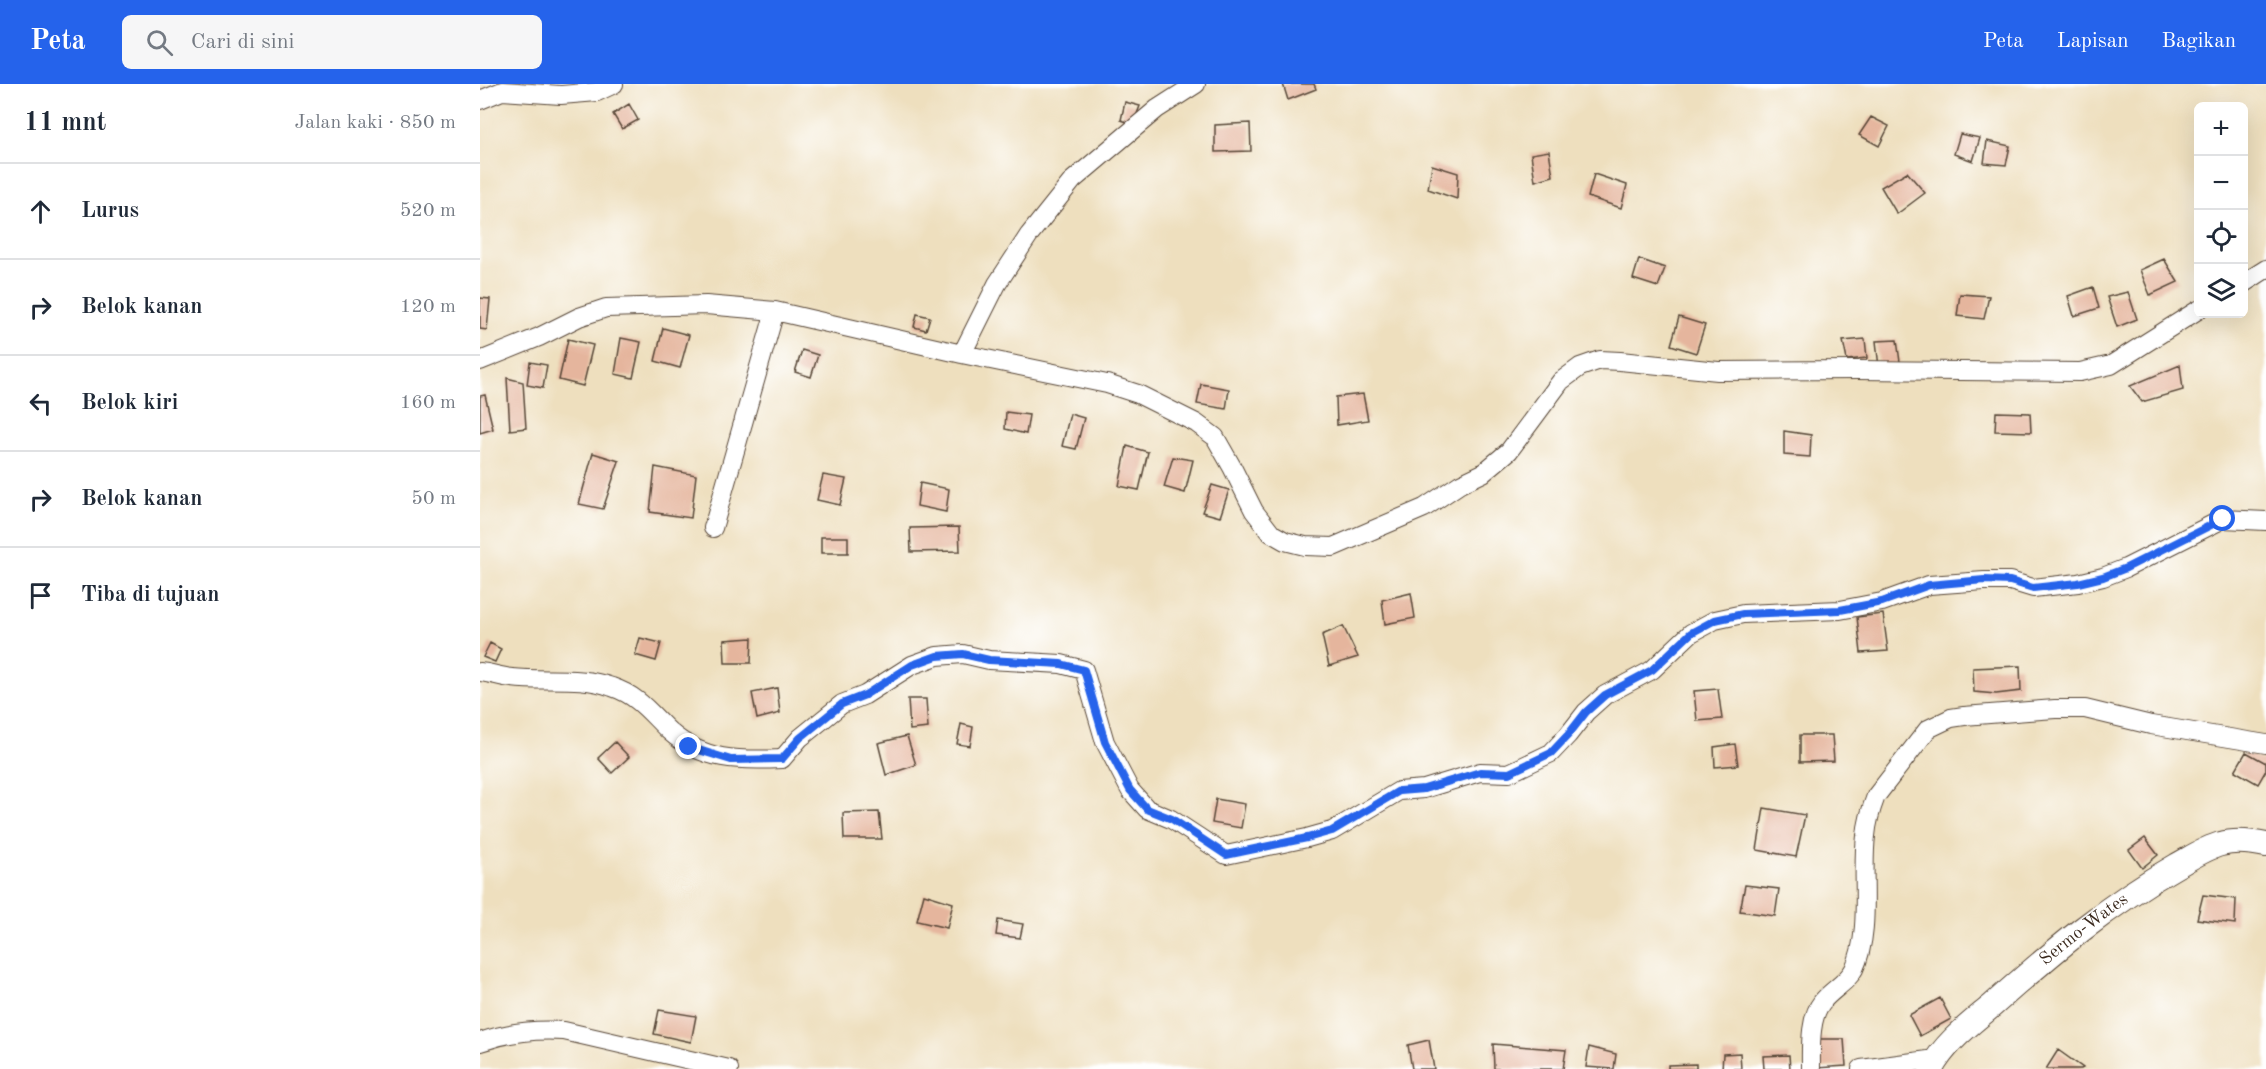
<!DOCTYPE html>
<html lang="id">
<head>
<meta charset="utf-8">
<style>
  :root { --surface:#fff; --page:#f6f6f7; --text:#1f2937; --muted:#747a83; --line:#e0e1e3; --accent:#2563eb }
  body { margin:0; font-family:"Old Standard TT",serif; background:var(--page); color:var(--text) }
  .controls { position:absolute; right:18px; top:18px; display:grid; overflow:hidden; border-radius:9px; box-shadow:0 6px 24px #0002 }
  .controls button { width:54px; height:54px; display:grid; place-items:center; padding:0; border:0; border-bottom:2px solid var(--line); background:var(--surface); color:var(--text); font:30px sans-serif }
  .stop { position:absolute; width:18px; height:18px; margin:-14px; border:4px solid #2563eb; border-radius:50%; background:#fff }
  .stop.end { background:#2563eb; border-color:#fff; box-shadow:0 2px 6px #0008 }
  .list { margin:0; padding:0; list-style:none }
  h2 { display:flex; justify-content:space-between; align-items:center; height:78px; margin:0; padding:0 24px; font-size:26px }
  h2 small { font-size:20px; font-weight:400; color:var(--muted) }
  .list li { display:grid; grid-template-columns:39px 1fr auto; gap:18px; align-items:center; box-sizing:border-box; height:96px; padding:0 24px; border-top:2px solid var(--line) }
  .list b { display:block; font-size:22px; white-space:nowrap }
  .list em { font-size:20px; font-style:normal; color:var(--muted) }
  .icon { flex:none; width:33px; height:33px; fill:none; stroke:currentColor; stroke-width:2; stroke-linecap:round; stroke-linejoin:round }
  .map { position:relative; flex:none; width:1786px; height:985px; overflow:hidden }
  header { display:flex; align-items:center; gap:36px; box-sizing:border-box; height:84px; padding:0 30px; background:var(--accent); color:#fff }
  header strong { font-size:28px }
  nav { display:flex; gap:33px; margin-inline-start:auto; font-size:21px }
  .search { width:420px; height:54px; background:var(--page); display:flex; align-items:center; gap:15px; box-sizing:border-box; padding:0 21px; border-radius:9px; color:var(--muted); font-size:22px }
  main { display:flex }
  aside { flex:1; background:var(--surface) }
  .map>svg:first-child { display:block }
  .building { fill:#e5b59d }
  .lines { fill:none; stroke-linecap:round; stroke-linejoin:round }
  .minor-casing { stroke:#564536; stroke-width:20 }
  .major-casing { stroke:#564536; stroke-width:26 }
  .minor { stroke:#fff; stroke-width:18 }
  .major { stroke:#fff; stroke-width:24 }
  .route { stroke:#2563eb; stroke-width:8 }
  .labels { text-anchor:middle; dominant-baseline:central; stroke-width:4.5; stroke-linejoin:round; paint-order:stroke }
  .street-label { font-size:18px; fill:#3b2a1e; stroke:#fff }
</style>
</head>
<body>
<header>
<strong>Peta</strong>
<div class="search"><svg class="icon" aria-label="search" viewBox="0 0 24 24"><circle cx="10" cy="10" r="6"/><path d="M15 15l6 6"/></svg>Cari di sini</div>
<nav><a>Peta</a><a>Lapisan</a><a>Bagikan</a></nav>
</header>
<main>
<aside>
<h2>11 mnt<small>Jalan kaki · 850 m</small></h2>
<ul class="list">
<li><svg class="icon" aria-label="ahead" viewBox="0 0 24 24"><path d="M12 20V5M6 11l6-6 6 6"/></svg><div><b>Lurus</b></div><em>520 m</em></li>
<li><svg class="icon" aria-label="right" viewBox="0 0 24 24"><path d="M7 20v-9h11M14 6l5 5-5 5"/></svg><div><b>Belok kanan</b></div><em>120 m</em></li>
<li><svg class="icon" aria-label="left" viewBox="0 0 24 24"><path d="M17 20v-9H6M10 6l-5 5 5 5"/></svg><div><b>Belok kiri</b></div><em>160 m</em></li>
<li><svg class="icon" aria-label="right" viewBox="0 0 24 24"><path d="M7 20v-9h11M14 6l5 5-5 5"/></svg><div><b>Belok kanan</b></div><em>50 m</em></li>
<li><svg class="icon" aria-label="arrive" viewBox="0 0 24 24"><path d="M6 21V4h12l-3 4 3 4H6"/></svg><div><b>Tiba di tujuan</b></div></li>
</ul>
</aside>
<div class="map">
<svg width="1786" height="985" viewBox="0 0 1786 985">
  <rect width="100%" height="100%" fill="#fff"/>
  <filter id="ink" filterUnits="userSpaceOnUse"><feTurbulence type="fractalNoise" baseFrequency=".0167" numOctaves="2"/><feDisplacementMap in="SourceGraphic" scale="12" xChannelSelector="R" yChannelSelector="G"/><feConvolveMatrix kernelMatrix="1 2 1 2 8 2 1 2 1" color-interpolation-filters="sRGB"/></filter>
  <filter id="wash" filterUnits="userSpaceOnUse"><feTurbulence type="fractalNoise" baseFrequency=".008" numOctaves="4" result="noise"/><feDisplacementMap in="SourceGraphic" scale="24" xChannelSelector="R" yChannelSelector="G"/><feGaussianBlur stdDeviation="1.35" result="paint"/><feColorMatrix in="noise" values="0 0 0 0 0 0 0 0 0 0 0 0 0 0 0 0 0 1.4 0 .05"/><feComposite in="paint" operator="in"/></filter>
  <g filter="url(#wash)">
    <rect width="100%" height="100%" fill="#eedfbe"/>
    <g id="blocks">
      <path class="building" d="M 803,0 L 834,0 L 836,5 L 808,16 Z
        M 645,18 L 660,22 L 653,40 L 641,36 Z
        M 149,20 L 158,36 L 142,45 L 133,30 Z
        M 1391,33 L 1409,42 L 1399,62 L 1379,51 Z
        M 770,39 L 771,67 L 735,68 L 735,41 Z
        M 1480,50 L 1500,54 L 1493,77 L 1474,70 Z
        M 1507,57 L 1530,62 L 1526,81 L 1504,79 Z
        M 1069,67 L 1073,92 L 1055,97 L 1051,70 Z
        M 952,81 L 978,89 L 977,115 L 948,105 Z
        M 1427,88 L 1445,109 L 1417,130 L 1401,103 Z
        M 1114,90 L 1147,101 L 1141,124 L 1108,113 Z
        M 1159,175 L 1185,184 L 1178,203 L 1153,195 Z
        M 1684,175 L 1698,198 L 1670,211 L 1660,186 Z
        M 1613,203 L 1619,224 L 1594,232 L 1588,212 Z
        M 1648,208 L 1657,235 L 1637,243 L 1627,213 Z
        M 1480,210 L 1509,212 L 1504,235 L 1477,232 Z
        M 0,214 L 10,215 L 7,246 L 0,245 Z
        M 437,230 L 450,233 L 446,246 L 434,243 Z
        M 1199,233 L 1225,241 L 1216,269 L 1191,261 Z
        M 183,244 L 209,251 L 200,284 L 175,277 Z
        M 141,254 L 161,258 L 153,294 L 135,290 Z
        M 88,255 L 113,261 L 103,302 L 79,296 Z
        M 1385,255 L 1387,274 L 1367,276 L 1363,257 Z
        M 1417,256 L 1420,278 L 1399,283 L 1396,257 Z
        M 322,266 L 338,271 L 331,293 L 315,288 Z
        M 50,278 L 67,281 L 63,304 L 47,301 Z
        M 1700,281 L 1703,306 L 1662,318 L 1650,302 Z
        M 27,294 L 43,298 L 46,344 L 30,346 Z
        M 721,300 L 749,305 L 746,325 L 717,320 Z
        M 883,310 L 888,336 L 857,341 L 856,313 Z
        M 5,311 L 13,345 L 0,349 L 0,312 Z
        M 526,328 L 549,331 L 546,350 L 525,345 Z
        M 1516,328 L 1550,329 L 1551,348 L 1515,347 Z
        M 590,330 L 604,334 L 596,365 L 582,362 Z
        M 1304,347 L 1331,351 L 1330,373 L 1304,371 Z
        M 647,362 L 668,368 L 659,406 L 639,402 Z
        M 113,369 L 139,377 L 123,425 L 99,420 Z
        M 693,373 L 713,376 L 705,409 L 684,403 Z
        M 175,383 L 216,391 L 211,434 L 170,428 Z
        M 343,391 L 366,395 L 360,421 L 337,416 Z
        M 440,399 L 469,405 L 466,428 L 437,422 Z
        M 732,401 L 749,406 L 740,433 L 722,428 Z
        M 479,443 L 480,467 L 431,468 L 430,444 Z
        M 341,453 L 368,453 L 368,469 L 341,469 Z
        M 931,509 L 935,534 L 905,540 L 902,516 Z
        M 1403,530 L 1408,567 L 1381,569 L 1377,533 Z
        M 863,542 L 878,573 L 849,582 L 842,551 Z
        M 160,554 L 181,559 L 176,577 L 155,571 Z
        M 272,554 L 271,579 L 245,579 L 244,556 Z
        M 10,559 L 21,565 L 15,578 L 3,573 Z
        M 1540,582 L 1541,607 L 1516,610 L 1494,608 L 1493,584 Z
        M 297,604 L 300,629 L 277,635 L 272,609 Z
        M 1238,605 L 1242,635 L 1217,637 L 1214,607 Z
        M 428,615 L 446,615 L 448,644 L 430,646 Z
        M 481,640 L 493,643 L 490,662 L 477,660 Z
        M 1320,651 L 1352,651 L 1354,677 L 1320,678 Z
        M 427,652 L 436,681 L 406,691 L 398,659 Z
        M 135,658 L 149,673 L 132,689 L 118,674 Z
        M 1255,660 L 1258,681 L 1235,683 L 1234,663 Z
        M 1766,668 L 1786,679 L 1786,686 L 1778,700 L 1755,687 Z
        M 736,715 L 765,720 L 761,744 L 732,739 Z
        M 1284,724 L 1325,731 L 1316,773 L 1277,766 Z
        M 399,728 L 402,755 L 364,755 L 363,729 Z
        M 1665,754 L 1678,771 L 1662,784 L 1649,766 Z
        M 1265,801 L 1299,805 L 1295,832 L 1260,827 Z
        M 444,810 L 473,819 L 467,844 L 437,837 Z
        M 1723,811 L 1756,815 L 1755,840 L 1717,835 Z
        M 518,836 L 543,840 L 540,854 L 516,851 Z
        M 1460,914 L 1471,935 L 1440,952 L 1429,931 Z
        M 179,926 L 216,932 L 211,958 L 174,950 Z
        M 1336,955 L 1364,955 L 1366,982 L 1336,984 Z
        M 949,956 L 954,985 L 932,985 L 928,961 Z
        M 1013,960 L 1086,966 L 1083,985 L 1014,985 Z
        M 1109,963 L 1136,970 L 1134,985 L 1106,983 Z
        M 1578,966 L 1603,984 L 1601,985 L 1566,985 Z
        M 1260,969 L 1261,985 L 1242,985 L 1243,970 Z
        M 1309,971 L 1310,985 L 1284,985 L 1283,972 Z
        M 1216,980 L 1216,985 L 1188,985 L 1188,981 Z"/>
    </g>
  </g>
  <g filter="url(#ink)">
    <use href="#blocks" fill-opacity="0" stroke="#564536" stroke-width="1.5"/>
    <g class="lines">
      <defs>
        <path id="minor" d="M 0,16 L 22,7 L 81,11 L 117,8 L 134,0
          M 1764,199 L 1786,185
          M 482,270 L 517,200 L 549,151 L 593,96 L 677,25 L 716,0
          M 0,277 L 59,253 L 99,233 L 126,224 L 226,221 L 295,227 L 482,270 L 627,300 L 658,310 L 716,339 L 735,353 L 752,383 L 774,427 L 791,449 L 805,457 L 825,462 L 853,463 L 944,424 L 980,400 L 1003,389 L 1029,367 L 1081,297 L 1100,283 L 1120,276 L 1140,277 L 1238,287 L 1377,286 L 1600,288 L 1631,281 L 1718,226
          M 233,444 L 295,227
          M 0,588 C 11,589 21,593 32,594 C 65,598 100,591 132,603 C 159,612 170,629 189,647 C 222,677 260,677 302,675 L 320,654 L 362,620 L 385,611 L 432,581 L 457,572 L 483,570 L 509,576 L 581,580 L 604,586 L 625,658 L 650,706 L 667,725 L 691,735 L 746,771 L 827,754 L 852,747 L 919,707 L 944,705 L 1000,688 L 1029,689 L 1071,669 L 1088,651 L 1106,628 L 1125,611 L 1172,586 L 1211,549 L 1235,536 L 1263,530 L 1360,526 L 1402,518 L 1449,501 L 1504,497 L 1530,497 L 1553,504 L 1598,499 L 1623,493 L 1646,484 L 1743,435 L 1786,437
          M 0,958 C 28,948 54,945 84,947 L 249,985
          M 1331,985 C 1331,965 1329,934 1342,918 C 1351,906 1367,899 1374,885 C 1392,846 1381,792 1386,752 C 1387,739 1391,725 1396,712 L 1448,645 L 1471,634 L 1484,632 L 1575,625 L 1605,625 L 1671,641 L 1786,660
          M 1381,985 L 1456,975"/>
        <g id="major">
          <path id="s1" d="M 1451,985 C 1465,958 1492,939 1514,920 C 1571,869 1629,820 1696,782 C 1709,775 1725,764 1741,760 C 1755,756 1772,758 1786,761"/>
        </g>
      </defs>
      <use href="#minor" class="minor-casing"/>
      <use href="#major" class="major-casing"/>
      <use href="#minor" class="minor"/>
      <use href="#major" class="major"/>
    </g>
  </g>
  <g class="lines" filter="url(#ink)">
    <path class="route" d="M 209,663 L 251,676 L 302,675 L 320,654 L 362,620 L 385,611 L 432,581 L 457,572 L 483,570 L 509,576 L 581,580 L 604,586 L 625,658 L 650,706 L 667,725 L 692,735 L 746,771 L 827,754 L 852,747 L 919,707 L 944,705 L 1000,688 L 1029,689 L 1071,669 L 1088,651 L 1106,628 L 1125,611 L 1172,586 L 1211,549 L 1235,536 L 1263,530 L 1360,526 L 1402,518 L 1449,501 L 1504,496 L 1530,497 L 1553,504 L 1598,499 L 1623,493 L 1646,484 L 1743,435"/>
  </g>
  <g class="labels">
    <g class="street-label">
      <text stroke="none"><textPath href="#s1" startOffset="208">Sermo-Wates</textPath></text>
    </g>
  </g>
</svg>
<div class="controls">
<button>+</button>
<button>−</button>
<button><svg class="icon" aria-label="locate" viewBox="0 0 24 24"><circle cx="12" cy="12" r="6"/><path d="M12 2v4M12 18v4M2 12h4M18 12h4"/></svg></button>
<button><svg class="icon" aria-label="layers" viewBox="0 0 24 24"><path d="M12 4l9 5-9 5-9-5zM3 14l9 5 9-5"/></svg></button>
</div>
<div class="stop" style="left:1743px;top:435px"></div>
<div class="stop end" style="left:209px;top:663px"></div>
</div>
</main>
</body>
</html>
